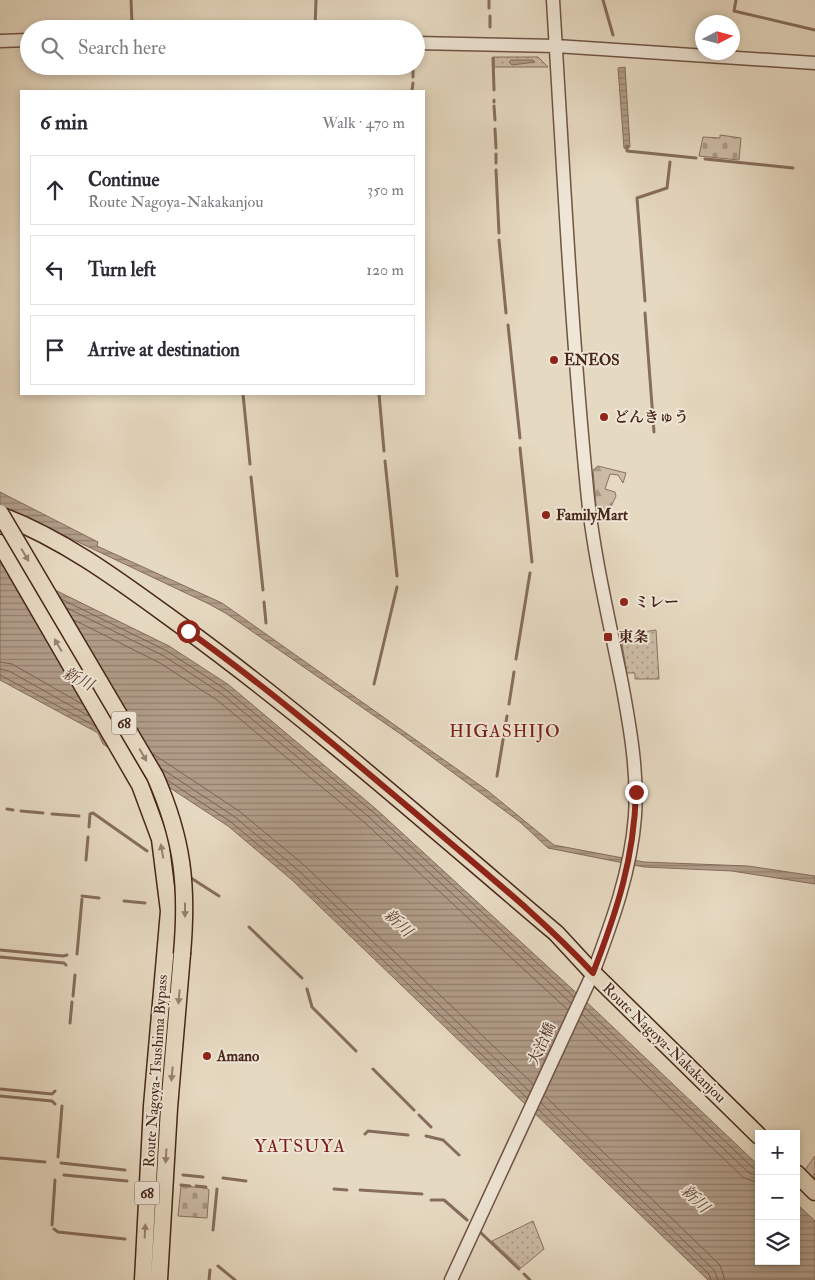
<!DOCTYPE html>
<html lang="en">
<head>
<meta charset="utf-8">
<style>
  :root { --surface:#fff; --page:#f7f7f7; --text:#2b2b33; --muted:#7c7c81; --line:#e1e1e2 }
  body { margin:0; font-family:"IM FELL Double Pica","Noto Serif JP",serif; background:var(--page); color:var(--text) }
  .controls { position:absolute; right:15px; bottom:15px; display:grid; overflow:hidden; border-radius:0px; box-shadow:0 2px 8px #0003 }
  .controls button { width:45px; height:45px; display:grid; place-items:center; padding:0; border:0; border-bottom:1px solid var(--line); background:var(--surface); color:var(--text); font:25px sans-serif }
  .compass { position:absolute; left:695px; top:15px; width:45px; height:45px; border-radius:50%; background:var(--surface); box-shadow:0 2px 8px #0003; rotate:84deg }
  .stop { position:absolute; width:15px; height:15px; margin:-11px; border:4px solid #8f2418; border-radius:50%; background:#fff }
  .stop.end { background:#8f2418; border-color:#fff; box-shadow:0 1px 5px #0008 }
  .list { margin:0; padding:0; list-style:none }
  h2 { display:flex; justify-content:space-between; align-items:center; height:65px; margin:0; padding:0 20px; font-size:21px }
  h2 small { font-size:16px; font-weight:400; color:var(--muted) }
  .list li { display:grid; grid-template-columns:32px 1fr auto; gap:15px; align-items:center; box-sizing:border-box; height:70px; margin:0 10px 10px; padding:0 10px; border:1px solid var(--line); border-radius:0px }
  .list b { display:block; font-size:19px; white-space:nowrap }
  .list p { margin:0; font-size:16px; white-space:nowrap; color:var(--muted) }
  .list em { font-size:16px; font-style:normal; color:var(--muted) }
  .icon { flex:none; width:28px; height:28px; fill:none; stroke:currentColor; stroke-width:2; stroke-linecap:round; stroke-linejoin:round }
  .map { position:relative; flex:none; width:815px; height:1280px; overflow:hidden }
  .search { position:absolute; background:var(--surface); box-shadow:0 2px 8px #0003; left:20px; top:20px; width:405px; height:55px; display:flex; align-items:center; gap:12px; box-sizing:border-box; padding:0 18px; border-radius:28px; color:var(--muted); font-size:19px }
  .panel { position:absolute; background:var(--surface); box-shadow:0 2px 8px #0003; left:20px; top:90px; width:405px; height:305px; border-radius:0px }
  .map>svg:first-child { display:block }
  .grass { fill:url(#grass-dots); stroke:#8a7160 }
  .forest { fill:url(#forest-firs); stroke:#8a7160 }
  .cemetery { fill:url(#cemetery-stones); stroke:#8a7160 }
  .water { fill:url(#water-rules); stroke:#866d5c }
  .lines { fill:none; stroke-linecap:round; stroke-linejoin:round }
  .shore { stroke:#7c6251; stroke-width:1 }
  .stream { stroke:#866d5c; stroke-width:3 }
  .minor-casing { stroke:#705444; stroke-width:15 }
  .major-casing { stroke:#48271a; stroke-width:19 }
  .minor { stroke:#efe6d7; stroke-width:12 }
  .major { stroke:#e6d9c1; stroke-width:16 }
  .major-bridge-casing { stroke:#48271a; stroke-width:19; stroke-linecap:butt }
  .major-bridge { stroke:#e6d9c1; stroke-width:16 }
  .oneway { fill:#97806e }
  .route { stroke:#8f2418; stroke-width:6 }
  .poi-dot { fill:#8f2418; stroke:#efe6d7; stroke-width:2 }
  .labels { text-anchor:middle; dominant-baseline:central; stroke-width:4; stroke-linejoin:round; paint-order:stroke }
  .shield { fill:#efe6d7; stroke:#7a6053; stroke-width:1 }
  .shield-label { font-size:14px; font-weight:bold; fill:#48271a }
  .poi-label { font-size:15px; font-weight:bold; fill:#48271a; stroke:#efe6d7; text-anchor:start }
  .street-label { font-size:15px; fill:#48271a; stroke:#efe6d7 }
  .water-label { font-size:16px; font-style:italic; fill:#624436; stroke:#efe6d7 }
  .quarter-label { font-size:18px; letter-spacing:1px; fill:#7a1f14; stroke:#efe6d7 }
</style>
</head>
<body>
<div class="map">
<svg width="815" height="1280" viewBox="0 0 815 1280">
  <defs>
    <pattern id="grass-dots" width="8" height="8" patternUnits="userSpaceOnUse" patternTransform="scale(1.25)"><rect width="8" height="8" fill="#cbbba5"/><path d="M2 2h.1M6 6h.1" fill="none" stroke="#a79886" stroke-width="1.8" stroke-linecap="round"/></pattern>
    <pattern id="forest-firs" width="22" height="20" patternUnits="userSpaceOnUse" patternTransform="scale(1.25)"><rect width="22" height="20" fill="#cbbba5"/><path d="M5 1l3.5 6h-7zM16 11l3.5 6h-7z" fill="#a79886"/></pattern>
    <pattern id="cemetery-stones" width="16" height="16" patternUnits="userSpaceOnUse" patternTransform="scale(1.25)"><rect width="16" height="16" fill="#cbbba5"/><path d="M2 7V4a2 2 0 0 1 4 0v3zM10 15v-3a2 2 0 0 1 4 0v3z" fill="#a79886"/></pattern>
    <pattern id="water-rules" width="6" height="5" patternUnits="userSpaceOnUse" patternTransform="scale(1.25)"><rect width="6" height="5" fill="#b09c88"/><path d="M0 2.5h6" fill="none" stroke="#917f6e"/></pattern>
  </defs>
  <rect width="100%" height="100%" fill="#e6d9c1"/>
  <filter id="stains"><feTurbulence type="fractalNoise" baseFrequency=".004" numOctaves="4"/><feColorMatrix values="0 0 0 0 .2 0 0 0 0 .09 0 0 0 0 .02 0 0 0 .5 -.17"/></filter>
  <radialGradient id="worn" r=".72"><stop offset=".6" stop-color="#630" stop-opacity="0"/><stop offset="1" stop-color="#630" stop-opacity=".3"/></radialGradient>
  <path class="grass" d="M 494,57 L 538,57 L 548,67 L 494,67 Z
    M 656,630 L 659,679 L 635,679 L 635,673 L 627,673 L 622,644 L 644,640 L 643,632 Z
    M 533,1221 L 544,1249 L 521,1268 L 492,1241 Z"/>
  <path class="forest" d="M 598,466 L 626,473 L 623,483 L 618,475 L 610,474 L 605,489 L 615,492 L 616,496 L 609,511 L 596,506 L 593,470 Z"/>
  <path class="cemetery" d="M 720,135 L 741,138 L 739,160 L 699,156 L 703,137 L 720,138 Z
    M 815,1156 L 815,1180 L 805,1170 Z
    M 181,1186 L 206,1188 L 209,1190 L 207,1218 L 178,1216 Z"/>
  <path class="water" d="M 511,60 L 533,60 L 535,62 L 512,65 L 509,62 Z
    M 625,67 L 630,147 L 626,149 L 624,148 L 618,68 Z
    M 0,492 L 98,542 L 97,546 L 222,603 L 488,791 L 554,845 L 644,862 L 748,866 L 815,876 L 815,884 L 732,871 L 644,867 L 548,848 L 520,822 L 402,735 L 227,614 L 209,604 L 0,505 Z
    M 0,563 L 169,646 L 229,685 L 376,809 L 595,1010 L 759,1166 L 759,1261 L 796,1261 L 796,1203 L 815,1221 L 815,1280 L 708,1280 L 292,880 L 228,826 L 103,744 L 98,733 L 0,680 Z"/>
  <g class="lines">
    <path class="shore" d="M 61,599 L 167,651 L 225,689 L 373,812 L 574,997
      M 67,608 L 164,656 L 222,694 L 369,817 L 571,1003
      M 74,620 L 160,663 L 217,700 L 364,822 L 568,1010
      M 0,662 L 12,664 L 82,704
      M 0,669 L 9,671 L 89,716
      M 0,675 L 95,726
      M 153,754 L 239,811 L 304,865 L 533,1084
      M 162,769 L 235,817 L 299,871 L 530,1092
      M 167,780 L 231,822 L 295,876 L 527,1098
      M 585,1008 L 753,1168 L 759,1169
      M 582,1014 L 749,1173 L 759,1176
      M 579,1021 L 744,1178 L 759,1183
      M 545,1096 L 720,1265 L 725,1280
      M 541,1103 L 714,1270 L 718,1280
      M 538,1109 L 709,1274 L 711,1280"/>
    <path class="stream" d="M 131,0 L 132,24
      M 603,0 L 613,35
      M 736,0 L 734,11 L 815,30
      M 489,1 L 489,8
      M 490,16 L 490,27
      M 315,28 L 316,0
      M 493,58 L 494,90
      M 413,77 L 413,70
      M 412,91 L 413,83
      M 494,102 L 494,100
      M 494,106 L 495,120
      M 495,129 L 496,148
      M 627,146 L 627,151 L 696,158
      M 496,154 L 496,163
      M 705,159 L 793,168
      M 496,170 L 499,233
      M 499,240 L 506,313
      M 645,301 L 637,198 L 667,188 L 670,162
      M 645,313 L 654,432
      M 508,325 L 520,438
      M 243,394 L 250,464
      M 379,394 L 384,451
      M 520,448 L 532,562
      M 385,461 L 397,576
      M 251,477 L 263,590
      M 264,602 L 266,623
      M 516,659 L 530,573
      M 374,684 L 397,587
      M 509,704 L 514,672
      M 497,776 L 507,716
      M 7,809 L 13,810
      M 21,811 L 43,813
      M 52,814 L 79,816
      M 89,827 L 90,814 L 93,813 L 147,851
      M 86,860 L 88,837
      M 191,878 L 219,896
      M 82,896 L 99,898
      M 124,901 L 145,903
      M 249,927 L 302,978
      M 0,950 L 63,956 L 67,955
      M 77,954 L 82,899
      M 0,957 L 64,963 L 66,965
      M 307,989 L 312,1007 L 356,1051
      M 73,996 L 75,975
      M 70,1023 L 72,1002
      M 373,1069 L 414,1110
      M 0,1089 L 52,1094 L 55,1091
      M 0,1096 L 52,1101 L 55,1104
      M 419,1115 L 431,1127
      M 365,1134 L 368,1131 L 408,1135
      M 426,1136 L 443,1140 L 459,1155
      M 58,1157 L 62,1106
      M 0,1158 L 45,1162
      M 61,1163 L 125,1170
      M 64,1175 L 127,1181
      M 183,1175 L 203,1177
      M 223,1178 L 246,1181
      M 181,1185 L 190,1186
      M 196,1186 L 206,1187
      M 334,1189 L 347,1190
      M 360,1190 L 422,1194
      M 431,1200 L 444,1200 L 467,1220
      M 52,1225 L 55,1180
      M 54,1229 L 58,1232 L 125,1239
      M 213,1230 L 217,1189
      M 480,1232 L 519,1269
      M 218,1266 L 235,1280
      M 524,1274 L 530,1280
      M 209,1280 L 210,1270"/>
    <defs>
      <path id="minor" d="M 0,41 L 29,40
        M 416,43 L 556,46 L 815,63
        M 451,1280 L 593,973 C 612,922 631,871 635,816 C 638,772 630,727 622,684 C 609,619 593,554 587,489 C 571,326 563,163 553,0"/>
      <path id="major" d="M 0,515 C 68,541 125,585 183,627 C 313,722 433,829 556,933 L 593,973 L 759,1136
        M 0,543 L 140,785 L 160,839 L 169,911 L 152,1106 L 143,1280
        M 796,1173 L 815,1192
        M 159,1280 L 169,1108 L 182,954"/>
    </defs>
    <use href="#minor" class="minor-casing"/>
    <use href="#major" class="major-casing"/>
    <use href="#minor" class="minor"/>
    <use href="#major" class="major"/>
    <defs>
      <path id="major-bridge" d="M 0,513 L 155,776 C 183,839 188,886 182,954"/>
    </defs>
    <use href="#major-bridge" class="major-bridge-casing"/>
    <use href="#major-bridge" class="major-bridge"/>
  </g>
  <defs><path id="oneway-solid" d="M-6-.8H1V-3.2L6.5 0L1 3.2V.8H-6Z" transform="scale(1.25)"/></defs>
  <g class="oneway">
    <use href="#oneway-solid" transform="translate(25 555) rotate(59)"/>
    <use href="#oneway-solid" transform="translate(58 645) rotate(-120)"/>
    <use href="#oneway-solid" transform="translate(143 755) rotate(60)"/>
    <use href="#oneway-solid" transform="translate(162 851) rotate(-100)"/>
    <use href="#oneway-solid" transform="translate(185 910) rotate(90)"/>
    <use href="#oneway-solid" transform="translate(179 997) rotate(95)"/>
    <use href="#oneway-solid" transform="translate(172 1074) rotate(95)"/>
    <use href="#oneway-solid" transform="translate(166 1156) rotate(94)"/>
    <use href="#oneway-solid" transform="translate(145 1231) rotate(-87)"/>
  </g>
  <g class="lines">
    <path class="route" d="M 188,631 C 272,691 349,757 427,823 C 484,872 542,918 593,973 C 617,911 634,859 636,792"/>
  </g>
  <g class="poi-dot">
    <circle cx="554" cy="360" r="5"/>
    <circle cx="604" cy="417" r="5"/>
    <circle cx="546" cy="515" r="5"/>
    <circle cx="624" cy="602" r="5"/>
    <rect x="603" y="632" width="10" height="10" rx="2.5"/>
    <circle cx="207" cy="1056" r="5"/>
  </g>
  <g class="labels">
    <g class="shield">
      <rect x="111.5" y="711.5" width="25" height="23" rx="4"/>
      <rect x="134.5" y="1181.5" width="25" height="23" rx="4"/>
    </g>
    <g class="shield-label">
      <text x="124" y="723">68</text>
      <text x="147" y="1193">68</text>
    </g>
    <g class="poi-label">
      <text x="564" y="360">ENEOS</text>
      <text x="614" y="417">どんきゅう</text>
      <text x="556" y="515">FamilyMart</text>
      <text x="634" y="602">ミレー</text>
      <text x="618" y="637">東条</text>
      <text x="217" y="1056">Amano</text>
    </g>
    <g class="street-label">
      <text transform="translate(664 1043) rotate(44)">Route Nagoya-Nakakanjou</text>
      <text transform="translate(542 1044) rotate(-65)">大治橋</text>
      <text transform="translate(156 1071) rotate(-86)">Route Nagoya-Tsushima Bypass</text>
    </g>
    <g class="water-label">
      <text transform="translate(78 679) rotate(27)">新川</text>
      <text transform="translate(398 923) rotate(43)">新川</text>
      <text transform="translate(695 1199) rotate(44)">新川</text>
    </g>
    <g class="quarter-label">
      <text x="505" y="731">HIGASHIJO</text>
      <text x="300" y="1146">YATSUYA</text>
    </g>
  </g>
  <rect width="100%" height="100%" filter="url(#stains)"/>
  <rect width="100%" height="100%" fill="url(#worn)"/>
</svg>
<div class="controls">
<button>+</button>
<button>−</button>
<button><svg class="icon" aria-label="layers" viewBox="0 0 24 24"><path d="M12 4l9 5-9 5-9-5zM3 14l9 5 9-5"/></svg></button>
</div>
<svg class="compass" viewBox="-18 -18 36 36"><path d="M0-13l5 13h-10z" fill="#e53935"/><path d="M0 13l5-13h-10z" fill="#7c7c81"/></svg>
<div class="stop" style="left:188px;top:631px"></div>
<div class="stop end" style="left:636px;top:792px"></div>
<div class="search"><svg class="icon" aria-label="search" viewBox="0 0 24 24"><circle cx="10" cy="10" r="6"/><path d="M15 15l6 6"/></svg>Search here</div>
<section class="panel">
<h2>6 min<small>Walk · 470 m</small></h2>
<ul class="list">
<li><svg class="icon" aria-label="ahead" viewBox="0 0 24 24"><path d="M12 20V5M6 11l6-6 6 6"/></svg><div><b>Continue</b><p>Route Nagoya-Nakakanjou</p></div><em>350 m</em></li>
<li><svg class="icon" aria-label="left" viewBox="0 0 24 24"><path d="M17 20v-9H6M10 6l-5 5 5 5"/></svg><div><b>Turn left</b></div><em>120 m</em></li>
<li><svg class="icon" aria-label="arrive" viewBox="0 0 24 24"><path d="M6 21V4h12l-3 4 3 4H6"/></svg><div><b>Arrive at destination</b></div></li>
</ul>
</section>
</div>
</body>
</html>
